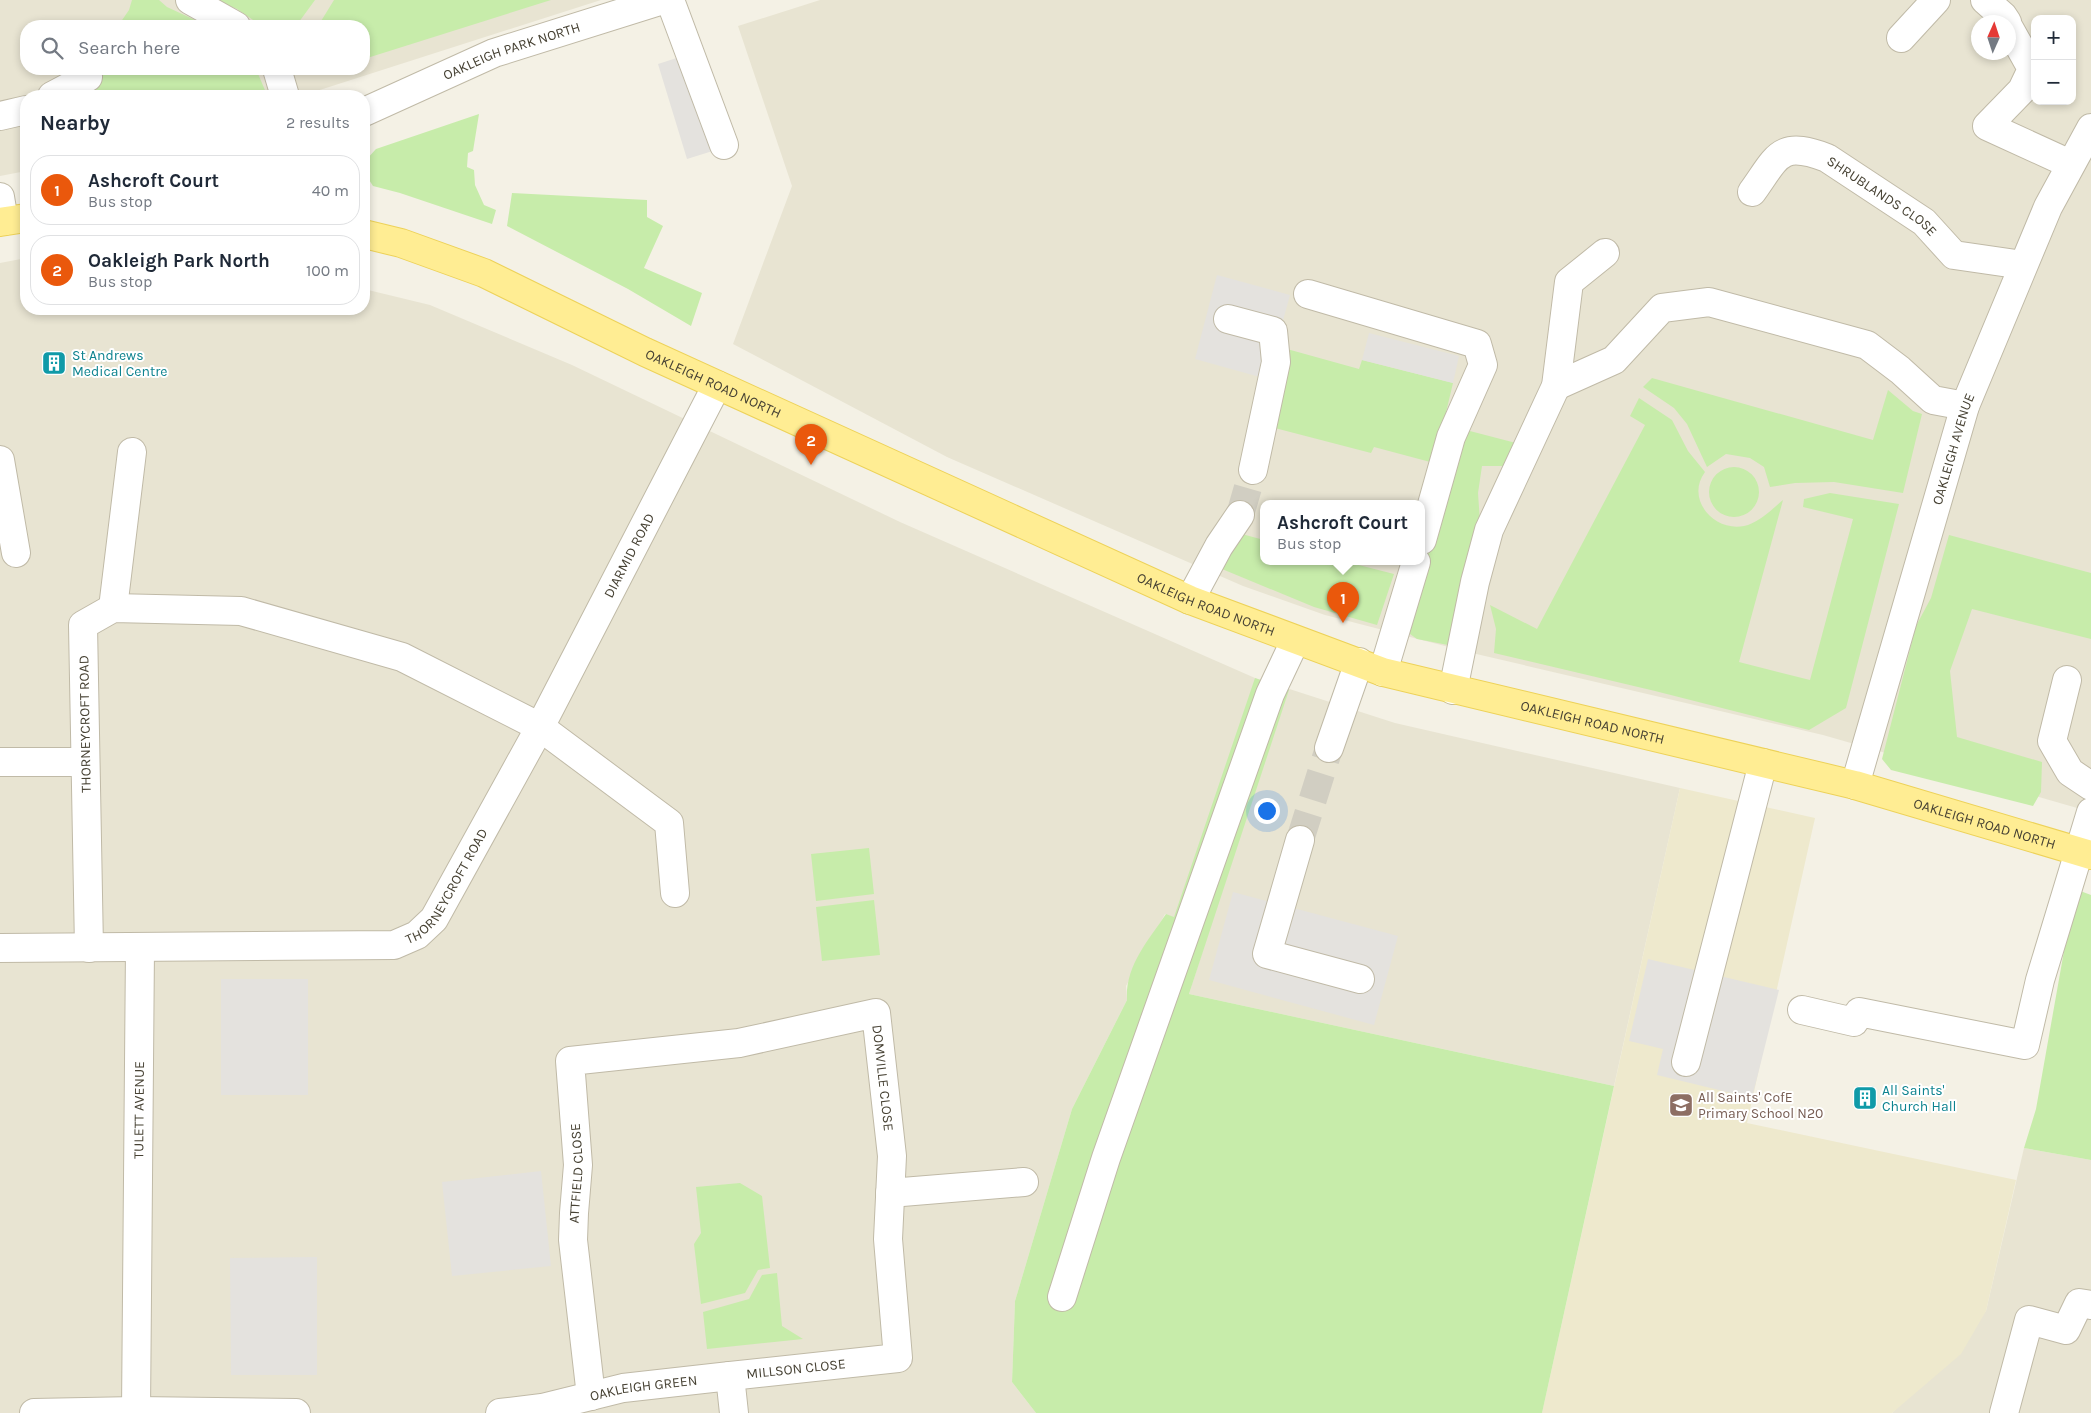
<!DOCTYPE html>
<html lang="en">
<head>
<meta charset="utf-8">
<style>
  :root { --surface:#fff; --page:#f6f6f7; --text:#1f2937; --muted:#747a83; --line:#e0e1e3; --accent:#ea580c }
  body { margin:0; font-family:Karla,sans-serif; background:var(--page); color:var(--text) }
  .controls { position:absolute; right:15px; top:15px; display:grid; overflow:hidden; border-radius:10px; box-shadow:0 2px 8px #0003 }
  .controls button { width:45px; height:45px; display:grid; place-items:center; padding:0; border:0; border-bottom:1px solid var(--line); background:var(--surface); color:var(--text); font:25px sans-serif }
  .compass { position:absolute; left:1971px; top:15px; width:45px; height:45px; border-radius:50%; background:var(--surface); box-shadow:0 2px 8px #0003; rotate:3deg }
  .you { position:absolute; left:1266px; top:810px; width:18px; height:18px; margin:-12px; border:4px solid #fff; border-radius:50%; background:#1a73e8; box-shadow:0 0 0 8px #1a73e833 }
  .badge { display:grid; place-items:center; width:32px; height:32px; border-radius:50%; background:var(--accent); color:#fff; font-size:16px; font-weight:700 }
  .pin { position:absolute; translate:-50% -41px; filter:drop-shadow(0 1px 2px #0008) }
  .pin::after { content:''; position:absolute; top:26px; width:18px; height:15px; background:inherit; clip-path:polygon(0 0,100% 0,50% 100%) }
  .popup { position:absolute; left:1260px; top:500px; width:165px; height:65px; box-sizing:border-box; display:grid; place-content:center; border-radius:10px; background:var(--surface); filter:drop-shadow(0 1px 4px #0005); font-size:16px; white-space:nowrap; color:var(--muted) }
  .popup b { font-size:19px; color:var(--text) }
  .popup::after { content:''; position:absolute; left:50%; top:100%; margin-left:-10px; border:10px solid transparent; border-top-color:var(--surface) }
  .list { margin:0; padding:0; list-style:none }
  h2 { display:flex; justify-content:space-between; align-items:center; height:65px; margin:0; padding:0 20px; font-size:21px }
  h2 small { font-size:16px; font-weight:400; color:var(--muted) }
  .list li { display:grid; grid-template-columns:32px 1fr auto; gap:15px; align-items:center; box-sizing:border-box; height:70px; margin:0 10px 10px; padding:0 10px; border:1px solid var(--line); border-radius:20px }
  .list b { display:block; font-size:19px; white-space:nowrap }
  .list p { margin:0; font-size:16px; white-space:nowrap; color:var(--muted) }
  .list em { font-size:16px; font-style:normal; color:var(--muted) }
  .icon { flex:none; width:28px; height:28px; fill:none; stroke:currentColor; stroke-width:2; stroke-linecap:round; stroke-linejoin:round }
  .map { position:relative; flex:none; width:2091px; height:1413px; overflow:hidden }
  .search { position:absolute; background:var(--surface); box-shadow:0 2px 8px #0003; left:20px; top:20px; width:350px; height:55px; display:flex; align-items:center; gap:12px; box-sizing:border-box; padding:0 18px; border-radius:20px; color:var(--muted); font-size:19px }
  .panel { position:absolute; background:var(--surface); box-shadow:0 2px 8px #0003; left:20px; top:90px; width:350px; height:225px; border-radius:20px }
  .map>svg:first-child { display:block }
  .residential { fill:#e8e4d2; fill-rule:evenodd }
  .education { fill:#eee9cd }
  .green { fill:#c7ecaa }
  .parking { fill:#e4e2de }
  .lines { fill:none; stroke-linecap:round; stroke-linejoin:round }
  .minor-tunnel { stroke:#d1cec2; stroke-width:28; stroke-dasharray:28 14; stroke-linecap:butt }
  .minor-casing { stroke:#c0baa7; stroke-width:30 }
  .major-casing { stroke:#edd259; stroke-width:30 }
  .minor { stroke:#fff; stroke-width:28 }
  .major { stroke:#ffed93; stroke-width:28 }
  .labels { text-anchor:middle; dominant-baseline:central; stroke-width:4; stroke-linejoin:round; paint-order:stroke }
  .street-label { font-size:14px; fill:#474234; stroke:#fff }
  .culture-label { font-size:14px; fill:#0d838f; stroke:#fff; text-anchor:start }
  .education-label { font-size:14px; fill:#785e54; stroke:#fff; text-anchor:start }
</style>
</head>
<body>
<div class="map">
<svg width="2091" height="1413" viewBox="0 0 2091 1413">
  <rect width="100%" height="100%" fill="#f4f1e5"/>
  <path class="residential" d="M 0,0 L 601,0 L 301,96 L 26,96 L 26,171 L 0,176 ZM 26,26 L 364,26 L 364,69 L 26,69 Z
    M 820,0 L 2091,0 L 2091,812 L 1823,735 L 1472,653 L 1325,615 L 1243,586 L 947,457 L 733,344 L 792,186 L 738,26 ZM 2035,19 L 2072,19 L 2072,101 L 2035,101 ZM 1978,22 L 2008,22 L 2008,52 L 1978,52 ZM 1264,504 L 1422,504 L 1422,562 L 1264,562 Z
    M 26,258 L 26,309 L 364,309 L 364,289 L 430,305 L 572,365 L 900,522 L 1255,678 L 1395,723 L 1680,788 L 1614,1086 L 1189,994 L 1209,931 L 1165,914 L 1126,986 L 1127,1000 L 1072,1109 L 1015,1301 L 1012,1382 L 1036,1413 L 0,1413 L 0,263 Z
    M 2024,1148 L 2091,1160 L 2091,1413 L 1892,1413 L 1986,1311 Z"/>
  <path class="education" d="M 1680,788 L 1815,818 L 1747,1123 L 2016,1180 L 1986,1311 L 1961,1354 L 1892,1413 L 1542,1413 Z"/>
  <path class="green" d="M 132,0 L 159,0 L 167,7 L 208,26 L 118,26 L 129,10 Z
    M 216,0 L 315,0 L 296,26 L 262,26 L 237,9 Z
    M 334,0 L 551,0 L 364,59 L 364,26 L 318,26 Z
    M 84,69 L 256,69 L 267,95 L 85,96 L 88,76 Z
    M 479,114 L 473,151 L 468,153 L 467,167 L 474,170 L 475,185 L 484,205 L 496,210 L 492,224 L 400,193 L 373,186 L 364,172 L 366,160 L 376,149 Z
    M 512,193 L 647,200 L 647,217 L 663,226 L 644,268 L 702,293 L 691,326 L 628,289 L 507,226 Z
    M 1287,349 L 1359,369 L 1362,360 L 1453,383 L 1434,463 L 1374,447 L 1371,453 L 1267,426 Z
    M 1652,378 L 1873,440 L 1888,390 L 1913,411 L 1922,414 L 1903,493 L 1834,482 L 1795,483 L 1770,487 L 1764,467 L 1750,458 L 1726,454 L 1707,467 L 1687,424 L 1674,408 L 1643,387 Z
    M 1639,398 L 1672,420 L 1688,451 L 1705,472 C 1685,499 1714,532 1744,526 C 1759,523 1772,509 1783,500 L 1739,662 L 1810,680 L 1853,519 L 1803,507 L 1804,499 L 1830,493 L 1899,504 L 1846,708 L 1809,730 L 1655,691 L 1494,653 L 1496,629 L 1490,605 L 1537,629 L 1645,425 L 1630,416 Z
    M 1466,430 L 1516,443 L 1505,466 L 1482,466 L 1478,493 L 1480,522 L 1467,566 L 1448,645 L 1417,639 L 1403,629 L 1419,580 L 1451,459 Z
    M1709 492a25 25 0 1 1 50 0a25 25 0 1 1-50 0Z
    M 1238,533 L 1264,540 L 1264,562 L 1347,562 L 1394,574 L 1377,625 L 1314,607 L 1222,569 Z
    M 1949,535 L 2091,573 L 2091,639 L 1972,609 L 1950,671 L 1957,737 L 2042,762 L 2041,792 L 2033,806 L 1891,770 L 1882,759 L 1916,626 L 1931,598 Z
    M 1255,678 L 1289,690 L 1189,994 L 1614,1086 L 1542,1413 L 1036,1413 L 1012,1382 L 1015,1301 L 1072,1109 L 1127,1000 C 1125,966 1148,941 1166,914 L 1174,917 Z
    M 869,848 L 874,894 L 816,901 L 811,854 Z
    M 2075,889 L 2091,895 L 2091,1160 L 2024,1148 L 2036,1109 Z
    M 874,900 L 880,955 L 822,961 L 816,907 Z
    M 740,1183 L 762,1196 L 770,1268 L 758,1270 L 745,1293 L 701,1304 L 694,1244 L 701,1233 L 696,1187 Z
    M 777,1273 L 782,1326 L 803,1339 L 707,1349 L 703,1312 L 749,1299 L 762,1275 Z"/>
  <path class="parking" d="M 689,54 L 719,149 L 687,159 L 658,64 Z
    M 1217,275 L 1290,295 L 1267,379 L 1195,359 Z
    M 1369,333 L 1459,356 L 1453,383 L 1362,360 Z
    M 1233,892 L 1398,936 L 1374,1025 L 1209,980 Z
    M 1648,959 L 1779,990 L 1752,1098 L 1657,1075 L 1663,1049 L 1629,1041 Z
    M 221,979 L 308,979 L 308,1095 L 221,1095 Z
    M 541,1171 L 551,1266 L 452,1276 L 442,1182 Z
    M 317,1257 L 317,1375 L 231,1375 L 230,1258 Z"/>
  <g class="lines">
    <path class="minor-tunnel" d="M 1240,515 L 1253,470
      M 1300,840 L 1329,748"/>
    <defs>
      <g id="minor">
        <path d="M 190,0 L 236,26"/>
        <path d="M 670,0 L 724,145"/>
        <path d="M 1985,0 L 2003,16 L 2007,22"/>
        <path d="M 2008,26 L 2032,69 L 2022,90 L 1987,126 L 2070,164"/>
        <path d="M 1901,38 L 1936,0"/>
        <path d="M 277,69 L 285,96"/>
        <path d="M 52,96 L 88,77"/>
        <path id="s1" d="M 364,112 L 494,53 L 663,0"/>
        <path d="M 0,116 L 26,110"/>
        <path id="s2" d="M 1752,192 C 1778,156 1779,140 1827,158 L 1924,222 L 1954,255 L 2023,265"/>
        <path d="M 0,197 L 4,221"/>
        <path d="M 1308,294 L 1477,344 L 1483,365 L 1451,437 L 1422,540"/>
        <path d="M 1228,319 L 1273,331 L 1276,362 L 1253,470"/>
        <path d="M 1556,386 L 1614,360 L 1662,308 L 1709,302 L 1867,345 L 1900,370 L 1933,400 L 1965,406"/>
        <path d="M 0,460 L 16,553"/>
        <path d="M 1190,600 L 1219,546 L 1240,515"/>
        <path d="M 113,608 L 132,452"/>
        <path d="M 1383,672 L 1416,562"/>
        <path d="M 2067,680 L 2052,741 L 2070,772 L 2091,786"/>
        <path d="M 1453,690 L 1475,582 L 1489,530 L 1556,386 L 1569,282 L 1605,253"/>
        <path d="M 1329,748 L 1359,662"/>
        <path d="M 0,762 L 85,762"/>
        <path id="s3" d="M 1855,785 L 1965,406 L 2048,207 L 2091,128"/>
        <path d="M 1300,840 L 1267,954 L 1360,979"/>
        <path id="s4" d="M 0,948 L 394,945 L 417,935 L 434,919 L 540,727 L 717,385"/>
        <path d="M 89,948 L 83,625 L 113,608 L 241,611 L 402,657 L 540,727 L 669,823 L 675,893"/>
        <path d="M 1802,1010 L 1854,1022 L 1859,1012 L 2025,1045 L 2040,980 L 2091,812"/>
        <path d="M 1686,1062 L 1763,763"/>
        <path d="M 890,1193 L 1024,1182"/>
        <path d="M 1062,1297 L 1106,1158 L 1270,694 L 1295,641"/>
        <path id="s5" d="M 591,1396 L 573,1240 L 574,1213 L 578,1165 L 570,1061 L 739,1043 L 876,1013 L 892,1156 L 888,1239 L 898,1358 L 730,1376 L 734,1413"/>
        <path id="s6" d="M 136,1411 L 140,948"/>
        <path d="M 34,1413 L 136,1411 L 296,1413"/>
        <path id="s7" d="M 500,1413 L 542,1408 L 623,1388 L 730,1376"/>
        <path d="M 2004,1413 L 2029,1320 L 2066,1330 L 2079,1303 L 2091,1305"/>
      </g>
      <g id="major">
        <path d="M 0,222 L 26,218"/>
        <path id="s8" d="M 364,234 L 401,243 L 484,273 L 645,352 L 1190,600 L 1383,672 L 1855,785 L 2091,855"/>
      </g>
    </defs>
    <use href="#minor" class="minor-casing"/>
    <use href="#major" class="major-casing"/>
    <use href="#minor" class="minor"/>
    <use href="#major" class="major"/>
  </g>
  <defs>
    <symbol id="building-square" viewBox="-11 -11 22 22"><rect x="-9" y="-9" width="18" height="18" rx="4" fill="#0f9aa8" stroke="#fff"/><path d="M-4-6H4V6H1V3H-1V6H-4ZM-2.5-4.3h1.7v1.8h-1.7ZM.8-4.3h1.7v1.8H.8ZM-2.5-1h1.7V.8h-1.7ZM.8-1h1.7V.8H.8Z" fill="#fff"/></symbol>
    <symbol id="school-square" viewBox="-11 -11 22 22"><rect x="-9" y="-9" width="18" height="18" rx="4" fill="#8d6e63" stroke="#fff"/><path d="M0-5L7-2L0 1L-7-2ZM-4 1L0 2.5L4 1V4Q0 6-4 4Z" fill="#fff"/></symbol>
  </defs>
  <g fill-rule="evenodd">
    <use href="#building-square" x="40" y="349" width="28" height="28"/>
    <use href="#building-square" x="1851" y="1084" width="28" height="28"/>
    <use href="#school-square" x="1667" y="1091" width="28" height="28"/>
  </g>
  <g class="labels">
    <g class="street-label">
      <text stroke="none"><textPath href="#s1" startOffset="160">OAKLEIGH PARK NORTH</textPath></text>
      <text stroke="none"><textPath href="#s2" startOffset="162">SHRUBLANDS CLOSE</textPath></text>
      <text stroke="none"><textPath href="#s8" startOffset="381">OAKLEIGH ROAD NORTH</textPath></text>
      <text stroke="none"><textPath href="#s3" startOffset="350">OAKLEIGH AVENUE</textPath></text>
      <text stroke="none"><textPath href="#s4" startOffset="855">DIARMID ROAD</textPath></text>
      <text stroke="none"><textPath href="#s8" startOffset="921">OAKLEIGH ROAD NORTH</textPath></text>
      <text stroke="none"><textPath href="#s8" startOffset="1326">OAKLEIGH ROAD NORTH</textPath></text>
      <text transform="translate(85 724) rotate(-91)">THORNEYCROFT ROAD</text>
      <text stroke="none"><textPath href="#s8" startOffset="1731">OAKLEIGH ROAD NORTH</textPath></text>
      <text stroke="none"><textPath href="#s4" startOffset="476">THORNEYCROFT ROAD</textPath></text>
      <text stroke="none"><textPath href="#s5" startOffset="712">DOMVILLE CLOSE</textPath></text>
      <text stroke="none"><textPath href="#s6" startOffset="301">TULETT AVENUE</textPath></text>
      <text stroke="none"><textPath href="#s5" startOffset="224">ATTFIELD CLOSE</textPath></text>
      <text transform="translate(796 1369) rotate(-6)">MILLSON CLOSE</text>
      <text stroke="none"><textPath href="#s7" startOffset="146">OAKLEIGH GREEN</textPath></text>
    </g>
    <g class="culture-label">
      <text x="72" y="355">St Andrews<tspan x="72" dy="16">Medical Centre</tspan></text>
      <text x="1882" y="1090">All Saints'<tspan x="1882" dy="16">Church Hall</tspan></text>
    </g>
    <g class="education-label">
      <text x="1698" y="1097">All Saints' CofE<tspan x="1698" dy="16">Primary School N20</tspan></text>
    </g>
  </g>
</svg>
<div class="controls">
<button>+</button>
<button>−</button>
</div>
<svg class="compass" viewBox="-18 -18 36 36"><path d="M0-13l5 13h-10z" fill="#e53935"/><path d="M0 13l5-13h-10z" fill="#747a83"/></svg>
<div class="you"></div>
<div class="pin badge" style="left:1343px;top:623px">1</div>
<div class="popup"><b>Ashcroft Court</b>Bus stop</div>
<div class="pin badge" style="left:811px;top:465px">2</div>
<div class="search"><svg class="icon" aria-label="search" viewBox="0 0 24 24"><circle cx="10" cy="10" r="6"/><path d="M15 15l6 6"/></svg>Search here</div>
<section class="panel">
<h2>Nearby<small>2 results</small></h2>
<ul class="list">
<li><span class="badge">1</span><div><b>Ashcroft Court</b><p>Bus stop</p></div><em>40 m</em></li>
<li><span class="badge">2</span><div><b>Oakleigh Park North</b><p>Bus stop</p></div><em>100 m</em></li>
</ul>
</section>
</div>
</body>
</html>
